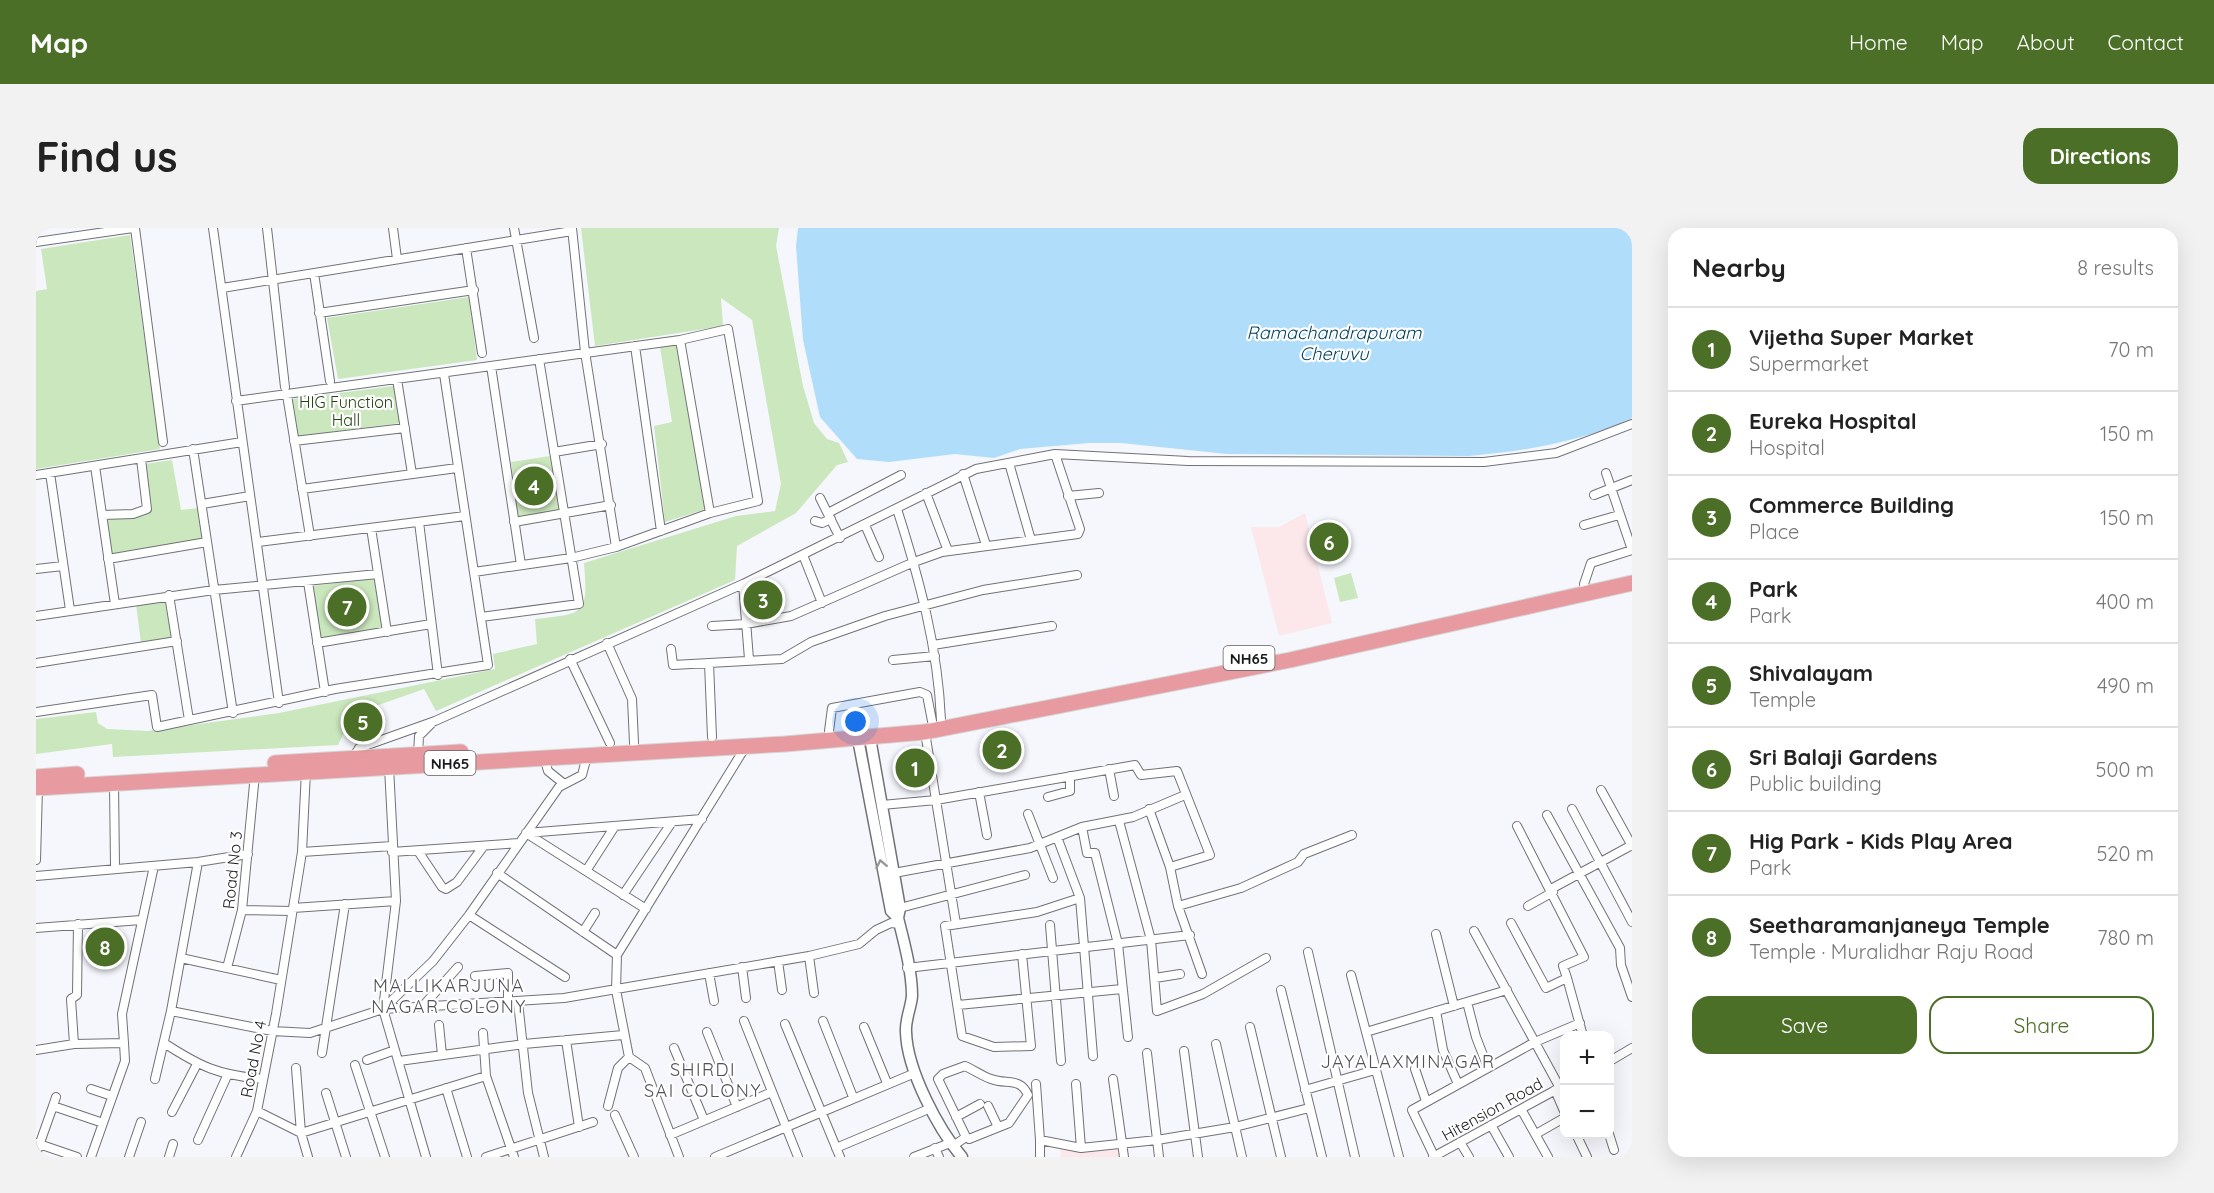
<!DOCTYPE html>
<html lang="en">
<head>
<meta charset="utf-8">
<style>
  :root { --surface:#fff; --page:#f2f2f2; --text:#222; --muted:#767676; --line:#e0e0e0; --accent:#4c6f27 }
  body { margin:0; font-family:Quicksand,sans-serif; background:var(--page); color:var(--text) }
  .controls { position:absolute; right:18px; bottom:18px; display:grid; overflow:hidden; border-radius:12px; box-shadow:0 6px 24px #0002 }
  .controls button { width:54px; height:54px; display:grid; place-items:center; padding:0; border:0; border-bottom:2px solid var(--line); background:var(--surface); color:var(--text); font:30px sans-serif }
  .you { position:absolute; left:820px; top:494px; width:21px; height:21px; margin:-15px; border:4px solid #fff; border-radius:50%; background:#1a73e8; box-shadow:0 0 0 9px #1a73e833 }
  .badge { display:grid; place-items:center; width:39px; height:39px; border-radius:50%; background:var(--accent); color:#fff; font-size:20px; font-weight:700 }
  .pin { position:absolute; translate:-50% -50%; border:3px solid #fff; box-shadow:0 2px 6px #0006 }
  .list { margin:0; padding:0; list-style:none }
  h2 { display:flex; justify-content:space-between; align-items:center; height:78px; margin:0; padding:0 24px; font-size:26px }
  h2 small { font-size:20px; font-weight:400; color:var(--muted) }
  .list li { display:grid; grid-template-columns:39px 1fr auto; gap:18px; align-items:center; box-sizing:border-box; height:84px; padding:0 24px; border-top:2px solid var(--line) }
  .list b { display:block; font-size:22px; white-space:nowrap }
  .list p { margin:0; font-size:20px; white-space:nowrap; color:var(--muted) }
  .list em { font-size:20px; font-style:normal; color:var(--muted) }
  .actions { display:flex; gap:12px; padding:18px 24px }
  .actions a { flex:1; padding:14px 0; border:2px solid var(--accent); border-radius:18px; text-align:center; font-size:21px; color:var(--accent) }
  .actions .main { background:var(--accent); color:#fff }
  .map { position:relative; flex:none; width:1596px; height:929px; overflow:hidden; border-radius:18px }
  header { display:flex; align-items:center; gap:36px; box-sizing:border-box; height:84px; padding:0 30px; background:var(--accent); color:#fff }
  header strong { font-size:28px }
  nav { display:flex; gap:33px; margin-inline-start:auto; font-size:21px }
  .intro { display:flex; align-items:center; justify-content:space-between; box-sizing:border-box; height:144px; padding:0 36px }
  h1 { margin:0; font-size:42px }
  .button { padding:15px 27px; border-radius:18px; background:var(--accent); color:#fff; font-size:21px; font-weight:700 }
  main { display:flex; gap:36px; padding:0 36px }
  aside { flex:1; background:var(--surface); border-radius:18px; box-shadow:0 6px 24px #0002 }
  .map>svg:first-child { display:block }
  .commercial { fill:#fce7eb }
  .green { fill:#cbe7bd }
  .water { fill:#b0ddfa }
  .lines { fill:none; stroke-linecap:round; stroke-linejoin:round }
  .street-casing { stroke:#717278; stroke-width:10 }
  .secondary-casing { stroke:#717278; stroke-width:13 }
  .highway-casing { stroke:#d6d6d6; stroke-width:17 }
  .street { stroke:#fff; stroke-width:8 }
  .secondary { stroke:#fff; stroke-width:10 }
  .highway { stroke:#e79a9f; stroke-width:15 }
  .oneway { stroke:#989899 }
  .labels { text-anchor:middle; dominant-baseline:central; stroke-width:4.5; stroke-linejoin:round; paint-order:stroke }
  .shield { fill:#fff; stroke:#5f5f61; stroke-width:1.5 }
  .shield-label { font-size:15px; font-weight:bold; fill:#1a1b1d }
  .park-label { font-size:16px; fill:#274315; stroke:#fff }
  .street-label { font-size:16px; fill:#1a1b1d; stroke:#fff }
  .water-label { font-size:18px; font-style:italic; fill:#004160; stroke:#fff }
  .neighbourhood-label { font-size:18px; letter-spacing:1.5px; fill:#515258; stroke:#fff }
</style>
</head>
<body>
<header>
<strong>Map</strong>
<nav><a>Home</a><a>Map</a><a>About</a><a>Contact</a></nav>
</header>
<div class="intro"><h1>Find us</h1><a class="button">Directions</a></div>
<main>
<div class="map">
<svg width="1596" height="929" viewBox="0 0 1596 929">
  <rect width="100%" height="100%" fill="#f5f7fd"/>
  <path class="commercial" d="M 1269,285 L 1296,395 L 1243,408 L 1215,299 L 1243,299 Z
    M 1088,920 L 1088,929 L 1024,929 L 1025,921 L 1054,922 Z"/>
  <path class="green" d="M 545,0 L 743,0 L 740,18 L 767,158 L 778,195 L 791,211 L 803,215 L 812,234 L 801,237 L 760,285 L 701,318 L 699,352 L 400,483 L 388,461 L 317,486 L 302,517 L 77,529 L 76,516 L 0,526 L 0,491 L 60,484 L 62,495 L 71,501 L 112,503 L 243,485 L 459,441 L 457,426 L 501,416 L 499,391 C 550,386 552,386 548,335 L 700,288 L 739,283 L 745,256 L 716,92 L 685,70 L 687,98 L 559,118 Z
    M 94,7 L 124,221 L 0,241 L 0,63 L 11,61 L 5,21 Z
    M 433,69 L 441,132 L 302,151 L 291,90 Z
    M 642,117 L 670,281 L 629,294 L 618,198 L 636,194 L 624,119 Z
    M 358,158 L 365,195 L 262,208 L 256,171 Z
    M 514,228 L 523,282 L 482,290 L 475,234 Z
    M 136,232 L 145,282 L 162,280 L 167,311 L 75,326 L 71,289 L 116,283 L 109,236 Z
    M 1315,345 L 1322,370 L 1304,374 L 1298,350 Z
    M 339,350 L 347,400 L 284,411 L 276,358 Z
    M 131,371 L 136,410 L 105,415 L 100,376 Z"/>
  <path class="water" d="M 762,0 L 1596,0 L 1596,190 C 1545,214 1489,223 1433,228 L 1191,226 L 1085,215 L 1053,215 L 984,221 L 958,230 L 919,226 L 853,234 L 821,231 L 784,189 L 767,112 L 760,18 Z"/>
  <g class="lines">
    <defs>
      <path id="street" d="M 99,0 L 127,214
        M 177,0 L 243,475
        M 231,0 L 249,159
        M 357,0 L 361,31
        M 478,0 L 498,110
        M 536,0 L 549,124 L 580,319
        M 0,14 L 97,0
        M 430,20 L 446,125
        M 278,45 L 294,153
        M 186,60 L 536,3
        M 283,85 L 438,62
        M 644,112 L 674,285
        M 599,118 L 625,303
        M 455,138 L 485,337
        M 361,151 L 376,246
        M 251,167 L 274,308
        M 200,173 L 644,112 L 692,101 L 722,273 L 674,285 L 580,319 L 535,330 L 438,344
        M 258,213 L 369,200
        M 157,221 L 197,485
        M 518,224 L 566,216
        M 973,235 L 995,312
        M 59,238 L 79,376
        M 14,245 L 34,382
        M 927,246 L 950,317
        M 0,247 L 206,214
        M 266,261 L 421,240
        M 890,265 L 912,323
        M 1558,267 L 1596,252
        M 1032,268 L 1063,265
        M 784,270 L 804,310
        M 166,276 L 214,268
        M 861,281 C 883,350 902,419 905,492
        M 792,285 L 865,247
        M 66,287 L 97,286 L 111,281 L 105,231
        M 779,293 L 786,295 L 795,291
        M 383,294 L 402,447
        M 478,294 L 575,277
        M 829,297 L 843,329
        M 1548,297 L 1583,287
        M 335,300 L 351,404
        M 222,314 L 429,288
        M 767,327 L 786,375
        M 72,331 L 171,314
        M 0,341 L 27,338
        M 272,354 L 289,464
        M 707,356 L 713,431
        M 1548,356 L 1555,335 L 1596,322 L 1570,245
        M 133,367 L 153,492
        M 0,388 L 178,362 L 342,346
        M 445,389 L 543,376 L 503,131
        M 676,398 L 710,396 L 755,388 L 878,334 L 906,324 L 1042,306 L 1044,301 L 1019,226
        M 281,415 L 395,396
        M 571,415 L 596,471 L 598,515
        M 897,417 L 1016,398
        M 635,421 L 637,437 L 746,431 L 775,414 L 849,388 L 947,362 L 1041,347
        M 534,431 L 574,515
        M 857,432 L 899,428
        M 0,435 L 141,413
        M 673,435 L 676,509
        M 0,484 L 116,467 L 121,499 L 299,461 L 452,437 L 408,146
        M 793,503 L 796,480 L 884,464 L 891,467 L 896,493
        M 889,504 L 920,696
        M 382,527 L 383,508 L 395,496
        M 508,529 L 512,543 L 527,555
        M 317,530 L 323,520 L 399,493 L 707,356 L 940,241 L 1019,226 L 1152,233 L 1448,234 L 1520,225 L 1596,196
        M 353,539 L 360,673 L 347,781 L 390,929
        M 1073,541 L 1078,568
        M 78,555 L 79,639
        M 1565,562 L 1596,618
        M 943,564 L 951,607
        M 1012,569 L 1034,563 L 1034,548
        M 846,577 L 900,572 L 1099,537 L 1105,547 L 1141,543 L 1174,627 L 1134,639
        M 1113,581 L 1134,639 L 1142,678 L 1166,746
        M 1536,581 L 1596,694
        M 992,586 L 1017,650
        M 1511,587 L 1584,720 L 1585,737 L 1596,769
        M 1083,593 L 1115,712 L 1121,783 L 1167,766 L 1230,730
        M 1481,598 L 1548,729 L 1527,738 L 1531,750
        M 1046,599 L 1051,625 L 1059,625 L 1082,716 L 1092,809
        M 490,605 L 666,591
        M 490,605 L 610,681
        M 382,623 L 406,659 L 410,661 L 421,654 L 447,619
        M 266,624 L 356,618
        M 356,624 L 483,615
        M 0,632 L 2,560
        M 550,643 L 579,598
        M 461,645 L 581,727
        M 858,645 L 994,620 L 1046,599 L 1097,589 L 1149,567
        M 0,648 L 162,634 L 212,626
        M 1515,661 L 1596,617
        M 587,667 L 636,594
        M 1044,670 L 1057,828
        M 1142,678 L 1205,660 L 1262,634 L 1268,626 L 1316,607
        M 1492,678 L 1517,664
        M 257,680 L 360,673
        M 860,681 L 989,647
        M 206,682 L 256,683
        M 433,687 L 529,749
        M 1475,695 L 1510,760 L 1531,750 L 1547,808
        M 1014,697 L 1025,833
        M 0,700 L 105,692
        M 1438,703 L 1524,860
        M 547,704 L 559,685
        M 1400,706 L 1418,778
        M 1272,724 L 1319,929
        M 986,726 L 995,818 L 958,819 L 926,808 L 909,698 L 1001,684 L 1044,670 L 1021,609
        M 773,728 L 778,765
        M 145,730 L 245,752
        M 742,733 L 746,762
        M 706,739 L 710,770
        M 191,740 L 206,682 L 219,546
        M 871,740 L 1154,707
        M 673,745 L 678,773
        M 1315,747 L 1363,929
        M 439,748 L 472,745 L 472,774
        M 1119,750 L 1144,746
        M 1245,762 L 1286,929
        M 482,774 L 492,865 L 508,929
        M 1431,774 L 1440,809 L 1452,840
        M 922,777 L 1086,761
        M 386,779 L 422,739
        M 347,781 L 397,733 L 433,687 L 523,559 L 546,547 L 551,528
        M 135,783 L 236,803 L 274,805 L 347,781 L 528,770 L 773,728 L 823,716 L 840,702 L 855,695 L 864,696
        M 1400,783 L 1407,822 L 1422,856
        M 708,793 L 762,929
        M 787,793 L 817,869
        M 749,796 L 804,929
        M 403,797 L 406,827
        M 828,799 L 851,855
        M 1214,799 L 1245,929
        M 671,804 L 701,879
        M 1330,804 L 1471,762
        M 447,805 L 450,848 L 478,929
        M 530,812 L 543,899
        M 88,815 L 86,786 L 118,638
        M 128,815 C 165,839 182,847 227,851
        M 38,816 L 35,771 L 41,767 L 42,696
        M 1180,816 L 1206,929
        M 638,820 L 668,892
        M 0,822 L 38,816 L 88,815 L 89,833 L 55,929
        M 1148,823 L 1162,929
        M 286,825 L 309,676
        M 1111,825 L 1123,929
        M 331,832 L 359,822
        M 363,833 L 488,816 L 587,807
        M 1574,833 L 1596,820
        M 319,837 L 349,929
        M 260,840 L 265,905 L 272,929
        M 1379,841 L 1390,873
        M 119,851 L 135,783 L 162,634
        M 1077,851 L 1088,929
        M 1000,856 L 1004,912 L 1045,920 L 1121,912 L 1199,899 L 1273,880
        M 1040,856 L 1045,920
        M 410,860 L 431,929
        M 55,861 L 76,868
        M 1269,862 L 1339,842
        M 1519,862 L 1528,883
        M 290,865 L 310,929
        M 17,878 L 20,869
        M 572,878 L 582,840 L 593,829
        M 952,878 L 962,899
        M 1485,881 L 1512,929
        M 221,883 L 265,905 L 450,848
        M 136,884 L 161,836
        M 579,887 L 598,929
        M 920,889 L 944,876
        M 1455,897 L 1473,929
        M 1500,906 L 1528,890
        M 1540,906 L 1551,929
        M 1573,906 L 1578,922
        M 634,907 L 736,864
        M 162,912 L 191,848
        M 1004,912 L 1004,929
        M 1424,914 L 1433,929
        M 0,915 L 41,929
        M 917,918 L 930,909 L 933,911 L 973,895 L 992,867 C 984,849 971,857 955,851 C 946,848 938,842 929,838 L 907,846 L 902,851 L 930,909
        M 800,920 L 895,880
        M 899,920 L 903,929
        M 0,926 L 17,878 L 67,895
        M 1398,928 L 1376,882 L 1499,814 L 1544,795
        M 93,929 L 105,894
        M 133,929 L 137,916
        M 200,929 L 221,883 L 240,786 L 266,624 L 270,543
        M 450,929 L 557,894
        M 643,929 L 609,840 L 593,829 L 580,762 L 581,727 L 710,518
        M 679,929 L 879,845
        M 878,929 L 914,915
        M 1397,929 L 1527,858"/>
      <path id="secondary" d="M 834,510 L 864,680 L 862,690 C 868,714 876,743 876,768 C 875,780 869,792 870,804 C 871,842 902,901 926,929
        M 822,511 L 855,683 L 862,690"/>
      <path id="highway" d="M 239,535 L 425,524
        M 0,549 L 41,546
        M 0,560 L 749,516 L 889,504 L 1254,432 L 1596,355"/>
    </defs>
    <use href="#street" class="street-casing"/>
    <use href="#secondary" class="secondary-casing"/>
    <use href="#highway" class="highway-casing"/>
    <use href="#street" class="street"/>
    <use href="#secondary" class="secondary"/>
    <use href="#highway" class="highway"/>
  </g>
  <defs><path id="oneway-chevron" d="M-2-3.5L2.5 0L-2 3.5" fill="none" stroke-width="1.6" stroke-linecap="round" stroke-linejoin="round" transform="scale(1.5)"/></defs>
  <use class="oneway" href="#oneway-chevron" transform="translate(845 636) rotate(-101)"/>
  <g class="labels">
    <g class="shield">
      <rect x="1187.5" y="418" width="51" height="24" rx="4.5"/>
      <rect x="388.5" y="523" width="51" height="24" rx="4.5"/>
    </g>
    <g class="shield-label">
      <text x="1213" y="430">NH65</text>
      <text x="414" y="535">NH65</text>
    </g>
    <g class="park-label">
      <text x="310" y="174">HIG Function<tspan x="310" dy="18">Hall</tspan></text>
    </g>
    <g class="street-label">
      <text transform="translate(196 642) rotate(-84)">Road No 3</text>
      <text transform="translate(217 831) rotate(-79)">Road No 4</text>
      <text transform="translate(1456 881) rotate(-29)">Hitension Road</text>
    </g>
    <g class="water-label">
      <text x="1298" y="104">Ramachandrapuram<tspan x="1298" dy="21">Cheruvu</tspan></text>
    </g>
    <g class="neighbourhood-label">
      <text x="413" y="757">MALLIKARJUNA<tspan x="413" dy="21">NAGAR COLONY</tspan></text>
      <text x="1372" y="833">JAYALAXMINAGAR</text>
      <text x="667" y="841">SHIRDI<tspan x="667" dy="21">SAI COLONY</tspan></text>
    </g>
  </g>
</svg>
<div class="controls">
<button>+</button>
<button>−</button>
</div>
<div class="you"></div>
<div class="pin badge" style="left:879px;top:540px">1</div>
<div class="pin badge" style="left:966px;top:522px">2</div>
<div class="pin badge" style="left:727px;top:372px">3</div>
<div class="pin badge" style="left:498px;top:258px">4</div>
<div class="pin badge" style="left:327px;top:494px">5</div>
<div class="pin badge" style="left:1293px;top:314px">6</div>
<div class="pin badge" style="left:311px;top:379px">7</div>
<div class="pin badge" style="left:69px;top:719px">8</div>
</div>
<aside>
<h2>Nearby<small>8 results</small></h2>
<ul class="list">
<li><span class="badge">1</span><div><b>Vijetha Super Market</b><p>Supermarket</p></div><em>70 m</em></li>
<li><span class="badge">2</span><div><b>Eureka Hospital</b><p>Hospital</p></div><em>150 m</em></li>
<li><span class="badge">3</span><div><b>Commerce Building</b><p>Place</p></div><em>150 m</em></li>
<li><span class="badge">4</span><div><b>Park</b><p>Park</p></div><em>400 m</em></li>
<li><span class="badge">5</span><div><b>Shivalayam</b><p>Temple</p></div><em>490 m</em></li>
<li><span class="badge">6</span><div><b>Sri Balaji Gardens</b><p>Public building</p></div><em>500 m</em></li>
<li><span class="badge">7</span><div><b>Hig Park - Kids Play Area</b><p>Park</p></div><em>520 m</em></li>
<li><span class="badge">8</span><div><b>Seetharamanjaneya Temple</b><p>Temple · Muralidhar Raju Road</p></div><em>780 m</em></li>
</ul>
<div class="actions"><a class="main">Save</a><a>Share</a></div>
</aside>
</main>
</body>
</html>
